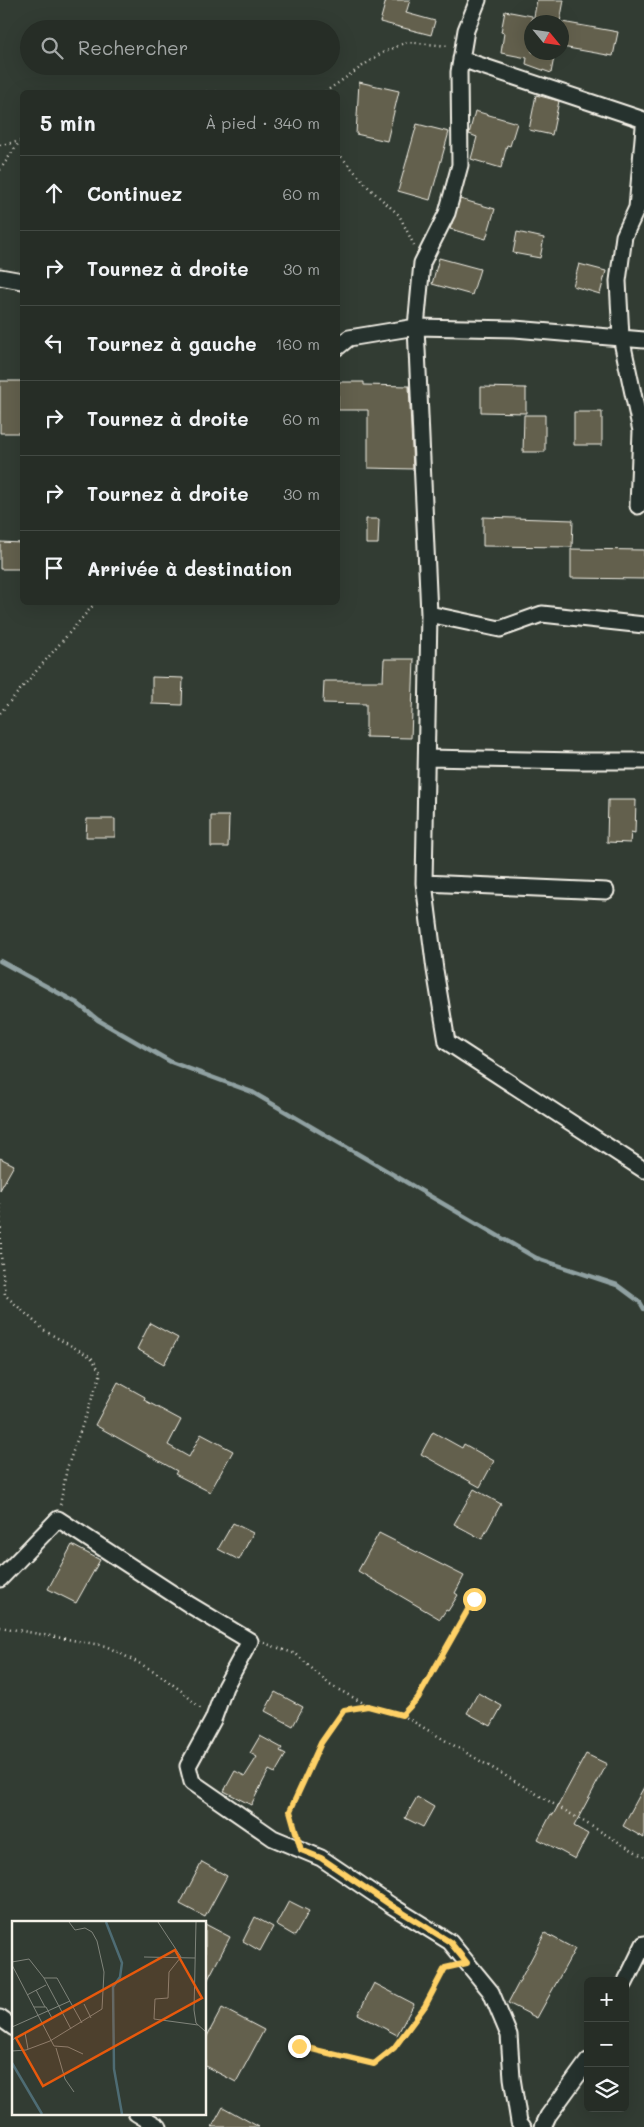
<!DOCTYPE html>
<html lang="fr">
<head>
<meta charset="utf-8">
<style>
  :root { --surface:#262d26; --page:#323932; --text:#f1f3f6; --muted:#a4a8a7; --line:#424943 }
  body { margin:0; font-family:Mali,sans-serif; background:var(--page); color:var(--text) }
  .controls { position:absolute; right:15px; bottom:15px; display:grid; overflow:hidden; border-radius:8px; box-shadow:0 5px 20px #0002 }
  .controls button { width:45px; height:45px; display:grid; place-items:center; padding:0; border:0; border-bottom:1px solid var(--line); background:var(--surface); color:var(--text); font:25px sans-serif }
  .compass { position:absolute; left:524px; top:15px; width:45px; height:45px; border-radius:50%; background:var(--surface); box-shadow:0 5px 20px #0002; rotate:119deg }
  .stop { position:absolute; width:15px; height:15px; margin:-11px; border:4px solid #ffd166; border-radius:50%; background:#fff }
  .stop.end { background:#ffd166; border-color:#fff; box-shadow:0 1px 5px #0008 }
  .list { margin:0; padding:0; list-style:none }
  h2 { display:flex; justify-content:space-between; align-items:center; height:65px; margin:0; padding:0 20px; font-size:21px }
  h2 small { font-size:16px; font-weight:400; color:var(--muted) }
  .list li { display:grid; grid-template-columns:32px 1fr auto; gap:15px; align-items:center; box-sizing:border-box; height:75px; padding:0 20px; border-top:1px solid var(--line) }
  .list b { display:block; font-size:19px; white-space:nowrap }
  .list em { font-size:16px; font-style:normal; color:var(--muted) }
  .icon { flex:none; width:28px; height:28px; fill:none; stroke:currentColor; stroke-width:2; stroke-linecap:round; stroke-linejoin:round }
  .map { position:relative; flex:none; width:644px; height:2127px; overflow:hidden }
  .search { position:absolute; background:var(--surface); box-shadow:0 5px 20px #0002; left:20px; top:20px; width:320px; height:55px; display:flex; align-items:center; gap:12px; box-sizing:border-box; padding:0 18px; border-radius:28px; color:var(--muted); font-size:19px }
  .panel { position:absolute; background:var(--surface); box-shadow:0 5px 20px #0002; left:20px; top:90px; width:320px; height:515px; border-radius:8px }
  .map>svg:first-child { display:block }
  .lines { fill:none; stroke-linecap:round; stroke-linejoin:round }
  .stream { stroke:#90a1a2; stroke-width:4.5 }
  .building { fill:#63614d; stroke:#f4f1e8 }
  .minor-casing { stroke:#f4f1e8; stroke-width:19 }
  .path { stroke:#f4f1e8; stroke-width:2.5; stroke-dasharray:1 4; stroke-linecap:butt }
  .minor { stroke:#26332d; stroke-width:15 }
  .route { stroke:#ffd166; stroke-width:6 }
  .inset-river { fill:none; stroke:#4e6c74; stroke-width:2.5 }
  .inset-road { fill:none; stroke:#80847b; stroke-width:1 }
  .view { fill:#e8590c; fill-opacity:0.15; stroke:#e8590c; stroke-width:2.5 }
  .inset-edge { fill:none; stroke:#f4f1e8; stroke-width:2.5 }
</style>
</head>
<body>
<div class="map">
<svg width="644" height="2127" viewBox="0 0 644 2127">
  <rect width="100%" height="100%" fill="#323c33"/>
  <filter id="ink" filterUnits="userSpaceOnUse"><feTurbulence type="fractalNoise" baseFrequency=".02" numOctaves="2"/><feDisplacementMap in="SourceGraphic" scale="10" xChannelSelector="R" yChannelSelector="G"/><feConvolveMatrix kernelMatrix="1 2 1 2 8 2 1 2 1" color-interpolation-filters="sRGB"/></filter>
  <g filter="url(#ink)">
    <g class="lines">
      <path class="stream" d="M 0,961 L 77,1003 L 98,1020 L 171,1062 L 252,1092 L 536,1258 L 617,1285 L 640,1302 L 644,1309"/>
    </g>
    <path class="building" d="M 386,0 L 410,0 L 406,13 L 435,21 L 431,35 L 380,22 Z
      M 537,0 L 564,0 L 560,22 L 533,22 Z
      M 505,11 L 532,16 L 532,52 L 555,52 L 551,73 L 526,64 L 527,58 L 501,53 L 504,33 L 501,32 Z
      M 562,22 L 618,32 L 613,56 L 562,47 Z
      M 359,82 L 399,91 L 387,141 L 356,134 Z
      M 536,95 L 559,101 L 552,135 L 529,130 Z
      M 475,111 L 517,123 L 510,146 L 507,145 L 501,168 L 471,159 L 477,137 L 469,134 Z
      M 417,124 L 449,132 L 430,200 L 398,191 Z
      M 460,199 L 495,209 L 486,239 L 450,229 Z
      M 517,232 L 544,238 L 540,258 L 513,253 Z
      M 439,258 L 480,269 L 472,295 L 432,284 Z
      M 579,264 L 606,271 L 600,294 L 573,286 Z
      M 0,381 L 22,381 L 22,433 L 0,433 Z
      M 338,382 L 364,382 L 364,385 L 409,386 L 413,469 L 368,468 L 368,410 L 338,410 Z
      M 481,387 L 526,388 L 526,413 L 481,412 Z
      M 574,412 L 602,412 L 602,445 L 574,445 Z
      M 524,415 L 545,415 L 545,452 L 523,452 Z
      M 483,517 L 573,520 L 572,547 L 483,546 Z
      M 366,519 L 379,519 L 378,544 L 366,544 Z
      M 0,542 L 22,543 L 22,569 L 0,569 Z
      M 571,549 L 644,550 L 644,579 L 571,578 Z
      M 384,659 L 414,659 L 411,738 L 366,737 L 366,704 L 323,703 L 324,681 L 383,681 Z
      M 152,677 L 183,678 L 182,705 L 152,704 Z
      M 608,800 L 636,800 L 635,833 L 631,832 L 630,843 L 607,842 Z
      M 211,816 L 229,816 L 228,847 L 211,847 Z
      M 87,819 L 115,819 L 115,837 L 86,837 Z
      M 0,1158 L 14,1165 L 0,1190 Z
      M 150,1323 L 178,1338 L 164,1364 L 137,1349 Z
      M 118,1382 L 145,1397 L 144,1400 L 181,1420 L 168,1445 L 189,1457 L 201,1434 L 233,1451 L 210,1492 L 175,1474 L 177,1471 L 95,1425 Z
      M 433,1432 L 462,1448 L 464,1444 L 494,1461 L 480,1487 L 421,1454 Z
      M 474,1489 L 501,1504 L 482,1539 L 454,1524 Z
      M 233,1523 L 253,1533 L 239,1560 L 218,1549 Z
      M 379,1533 L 464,1576 L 455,1593 L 458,1595 L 448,1611 L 446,1610 L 440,1619 L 358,1571 Z
      M 72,1545 L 100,1560 L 76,1603 L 48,1589 Z
      M 275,1692 L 303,1707 L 293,1726 L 265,1711 Z
      M 478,1693 L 502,1706 L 491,1726 L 467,1713 Z
      M 260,1736 L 282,1748 L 280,1751 L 286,1754 L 275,1773 L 269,1770 L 251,1805 L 224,1791 L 235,1771 L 245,1776 L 257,1757 L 250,1753 Z
      M 586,1754 L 607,1764 L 574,1826 L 588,1834 L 575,1859 L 538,1839 L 551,1814 L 553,1815 Z
      M 644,1787 L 644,1838 L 623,1826 Z
      M 417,1797 L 434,1807 L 423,1827 L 405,1818 Z
      M 202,1862 L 227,1876 L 205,1917 L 180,1904 Z
      M 289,1901 L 309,1911 L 295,1936 L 276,1925 Z
      M 255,1917 L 273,1927 L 260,1951 L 243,1941 Z
      M 205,1924 L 230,1937 L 205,1985 Z
      M 545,1933 L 575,1949 L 537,2018 L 508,2003 Z
      M 374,1983 L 414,2004 L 397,2035 L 358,2014 Z
      M 222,2008 L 264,2030 L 236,2082 L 205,2066 L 205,2040 Z
      M 223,2107 L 259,2127 L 212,2127 Z"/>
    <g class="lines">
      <defs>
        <path id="minor" d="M 478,0 L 466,30 L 459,72 L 460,165 L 447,213 L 422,263 L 416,327 L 429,614 L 424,883 L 435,970 L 447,1042 L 644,1170
          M 461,59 L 644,120
          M 0,277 L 22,281
          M 338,347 L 349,338 L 416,327 L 515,329 L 644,340
          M 638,506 L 641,431 L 621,337 L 618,281 L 624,236 L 637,208 L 644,127
          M 429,614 L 500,629 L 542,614 L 644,625
          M 427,758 L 579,761 L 644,761
          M 424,883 L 606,891
          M 0,1579 L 58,1519 L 190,1605 L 250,1641 L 225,1687 L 213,1720 L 188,1766 L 192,1782 L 273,1838 L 321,1858 L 392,1906 L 450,1942 L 491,1992 L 509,2035 L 512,2078 L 519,2122 L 523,2127
          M 625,1983 L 644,1944
          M 0,2018 L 14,2028
          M 136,2113 L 159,2127
          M 543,2127 L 548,2116 L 588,2061"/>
      </defs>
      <use href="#minor" class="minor-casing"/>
      <path class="path" d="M 201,92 L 221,92
        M 325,92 L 380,54 L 407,42 L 448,46
        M 0,145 L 22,141
        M 338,153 L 369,188 L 399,215 L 414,245
        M 0,170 L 20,141
        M 0,713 L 96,602
        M 0,1203 L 1,1255 L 5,1295 L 45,1331 L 91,1357 L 101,1373 L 67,1468 L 60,1505
        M 0,1627 L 106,1646 L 154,1671 L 183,1692 L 201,1709
        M 264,1643 L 296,1654 L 330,1685 L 367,1705
        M 402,1715 L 644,1857
        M 295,1831 L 290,1811 L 321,1743 L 344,1710 L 368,1706 L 402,1715 L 418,1698 L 474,1599
        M 299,2046 L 374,2064 L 394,2048 L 425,2006 L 445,1968 L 451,1967"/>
      <use href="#minor" class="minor"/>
    </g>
  </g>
  <g class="lines" filter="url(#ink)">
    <path class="route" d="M 299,2046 L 374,2064 L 394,2048 L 425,2006 L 445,1968 L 467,1963 L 450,1942 L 392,1906 L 321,1858 L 301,1850 L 290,1811 L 321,1743 L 344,1710 L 368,1706 L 402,1715 L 418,1698 L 474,1599"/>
  </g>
  <g transform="translate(12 1921)">
    <rect width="194" height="194" fill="#323c33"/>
    <path class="inset-river" d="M 94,1 L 110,42 L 108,56 L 101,66 L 102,148 L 110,193M 0,142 L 30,193"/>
    <path class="inset-road" d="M 146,1 L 169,36 L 157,51 L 156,77 L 143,78 L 142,98 L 186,104M 184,1 L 182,89 L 184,102 L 194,111M 132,36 L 183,37M 0,41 L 17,38 L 32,57 L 45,57 L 70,102M 0,44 L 42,125 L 56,126 L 71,133M 32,57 L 59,108M 24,69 L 33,86M 15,74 L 34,64M 72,83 L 79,97M 22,86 L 34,86 L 40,97M 0,106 L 58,80M 13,112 L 16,128M 0,119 L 42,96M 44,127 L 53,158 L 62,171M 0,130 L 14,129 L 38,120 L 90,88 L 92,51 L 85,20 L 80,11 L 73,7 L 63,9 L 57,1"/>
    <path class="view" d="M 163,29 L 190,77 L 31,165 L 4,117 Z"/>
    <rect width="194" height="194" class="inset-edge"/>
  </g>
</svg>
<div class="controls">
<button>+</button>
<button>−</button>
<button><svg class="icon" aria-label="layers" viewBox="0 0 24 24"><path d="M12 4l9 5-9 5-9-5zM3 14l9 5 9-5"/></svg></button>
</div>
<svg class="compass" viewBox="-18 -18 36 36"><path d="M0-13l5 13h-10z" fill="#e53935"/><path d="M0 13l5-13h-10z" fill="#a4a8a7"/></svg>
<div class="stop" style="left:474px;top:1599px"></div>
<div class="stop end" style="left:299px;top:2046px"></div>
<div class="search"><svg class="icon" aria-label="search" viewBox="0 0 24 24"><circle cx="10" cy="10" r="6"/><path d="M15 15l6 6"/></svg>Rechercher</div>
<section class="panel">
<h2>5 min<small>À pied · 340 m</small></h2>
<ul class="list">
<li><svg class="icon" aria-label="ahead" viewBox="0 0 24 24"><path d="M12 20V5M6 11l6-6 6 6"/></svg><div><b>Continuez</b></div><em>60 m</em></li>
<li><svg class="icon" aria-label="right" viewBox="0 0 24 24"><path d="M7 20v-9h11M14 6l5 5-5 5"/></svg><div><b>Tournez à droite</b></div><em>30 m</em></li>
<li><svg class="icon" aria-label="left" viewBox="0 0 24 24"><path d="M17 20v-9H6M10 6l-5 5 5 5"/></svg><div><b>Tournez à gauche</b></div><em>160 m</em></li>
<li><svg class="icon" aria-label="right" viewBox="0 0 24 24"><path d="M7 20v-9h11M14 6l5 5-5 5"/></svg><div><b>Tournez à droite</b></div><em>60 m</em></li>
<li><svg class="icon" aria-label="right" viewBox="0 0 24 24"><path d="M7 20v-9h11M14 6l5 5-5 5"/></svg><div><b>Tournez à droite</b></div><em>30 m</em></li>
<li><svg class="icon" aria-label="arrive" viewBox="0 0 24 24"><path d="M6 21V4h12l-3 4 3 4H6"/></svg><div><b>Arrivée à destination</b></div></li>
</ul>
</section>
</div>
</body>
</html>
